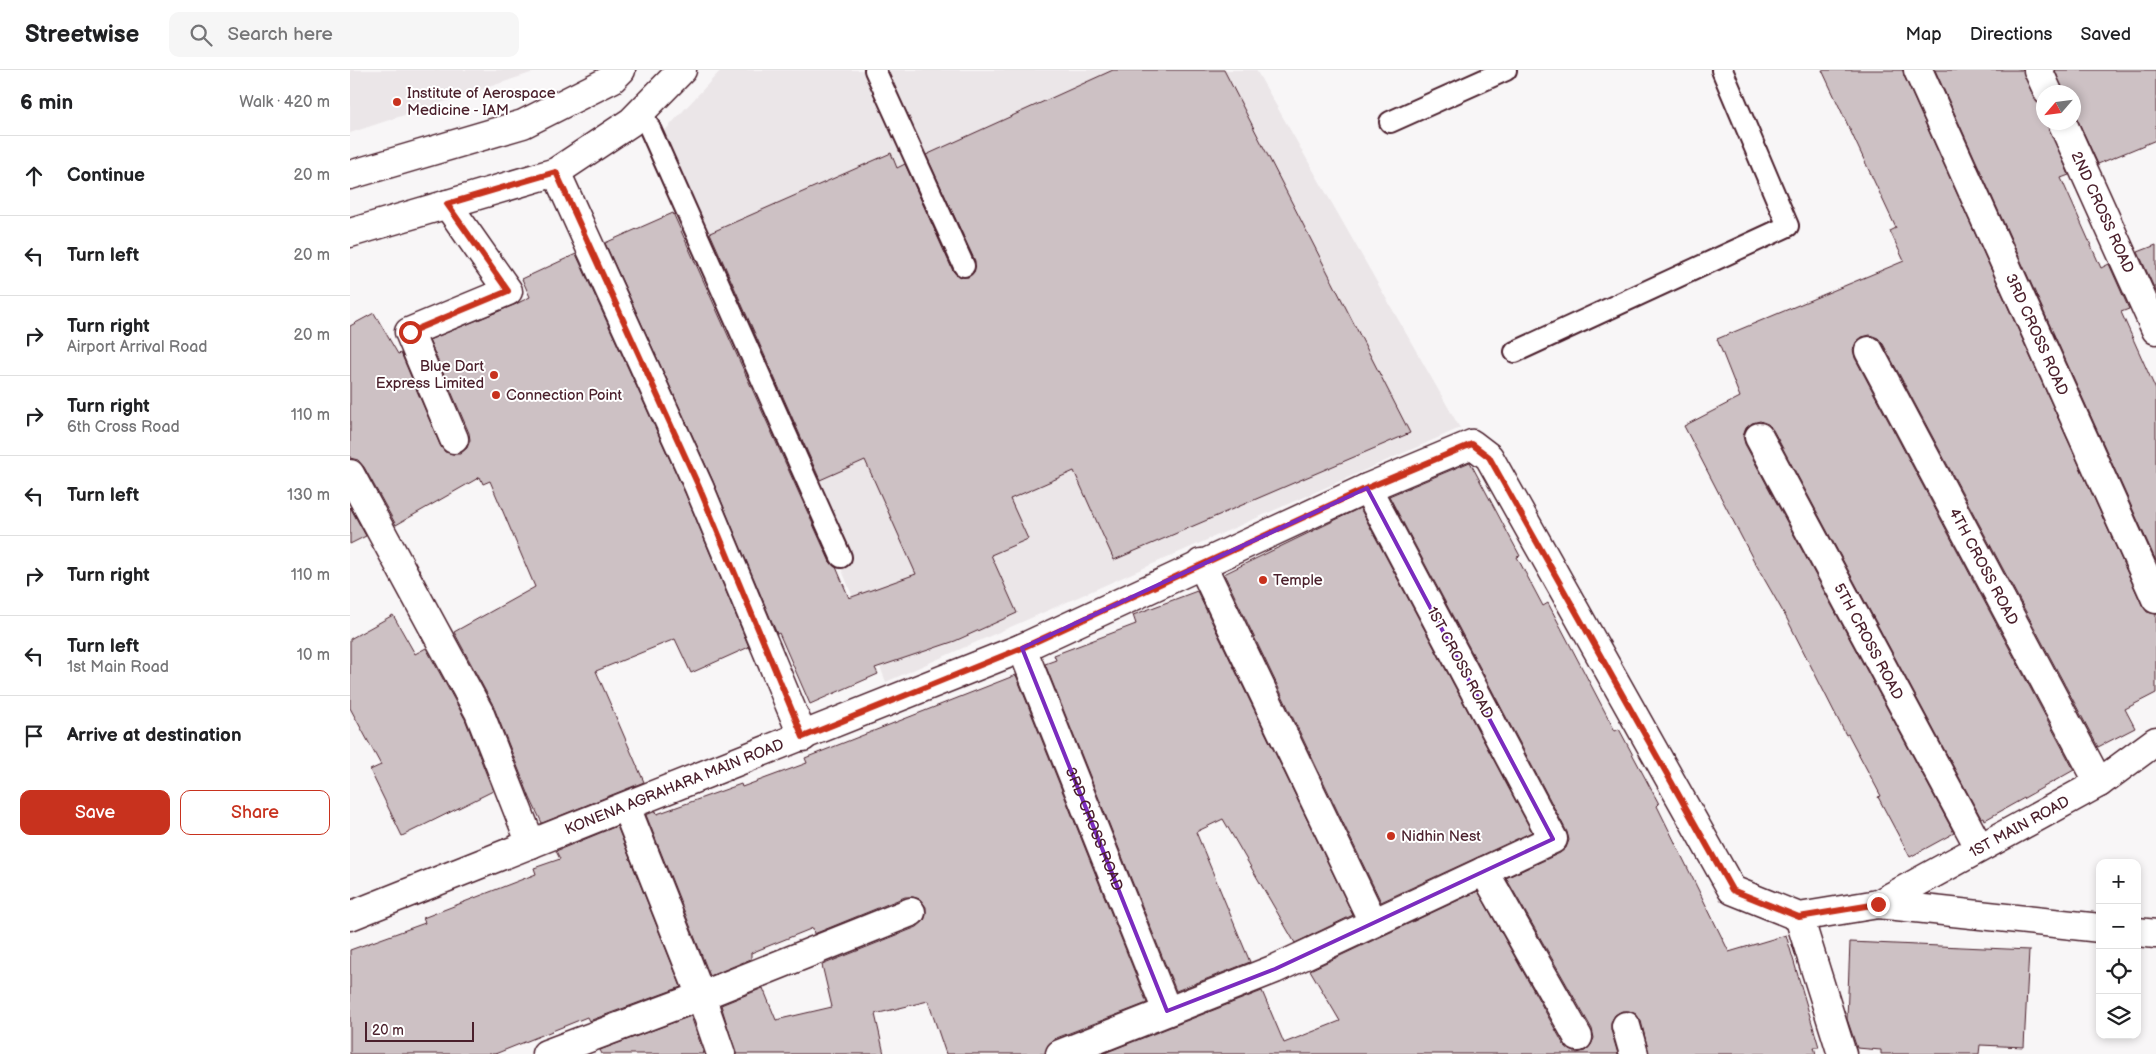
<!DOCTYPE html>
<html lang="en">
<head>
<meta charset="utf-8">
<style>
  :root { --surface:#fff; --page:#f6f6f6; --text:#202124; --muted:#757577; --line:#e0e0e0; --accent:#c8321e }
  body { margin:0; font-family:"Balsamiq Sans",sans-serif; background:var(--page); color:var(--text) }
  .controls { position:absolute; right:15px; bottom:15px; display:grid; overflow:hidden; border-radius:10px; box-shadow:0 2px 8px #0003 }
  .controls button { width:45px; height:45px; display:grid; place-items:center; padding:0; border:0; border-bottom:1px solid var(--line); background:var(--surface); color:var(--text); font:25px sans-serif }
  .compass { position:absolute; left:1686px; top:15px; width:45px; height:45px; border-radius:50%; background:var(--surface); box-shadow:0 2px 8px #0003; rotate:242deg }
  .scale { position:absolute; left:15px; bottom:12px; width:109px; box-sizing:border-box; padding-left:5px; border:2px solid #4a1f2b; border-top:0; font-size:14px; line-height:18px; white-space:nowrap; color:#4a1f2b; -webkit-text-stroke:4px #fff; paint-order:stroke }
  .stop { position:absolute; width:15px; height:15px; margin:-11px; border:4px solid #c8321e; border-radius:50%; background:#fff }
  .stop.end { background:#c8321e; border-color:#fff; box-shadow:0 1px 5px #0008 }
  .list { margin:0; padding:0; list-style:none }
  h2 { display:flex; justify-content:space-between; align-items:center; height:65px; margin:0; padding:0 20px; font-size:21px }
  h2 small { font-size:16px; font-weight:400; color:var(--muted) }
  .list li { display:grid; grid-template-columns:32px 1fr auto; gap:15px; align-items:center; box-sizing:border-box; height:80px; padding:0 20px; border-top:1px solid var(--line) }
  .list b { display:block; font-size:19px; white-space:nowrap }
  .list p { margin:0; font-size:16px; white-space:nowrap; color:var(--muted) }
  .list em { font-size:16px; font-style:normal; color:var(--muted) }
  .actions { display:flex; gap:10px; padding:15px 20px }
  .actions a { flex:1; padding:11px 0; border:1px solid var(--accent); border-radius:10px; text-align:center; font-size:18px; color:var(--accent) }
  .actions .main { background:var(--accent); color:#fff }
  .icon { flex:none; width:28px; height:28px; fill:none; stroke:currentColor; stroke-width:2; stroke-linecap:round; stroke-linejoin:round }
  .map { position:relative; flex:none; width:1806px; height:984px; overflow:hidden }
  header { display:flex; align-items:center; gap:30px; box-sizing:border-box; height:70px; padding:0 25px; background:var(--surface); border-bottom:1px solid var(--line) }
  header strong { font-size:24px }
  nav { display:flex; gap:28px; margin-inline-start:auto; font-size:18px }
  .search { width:350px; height:45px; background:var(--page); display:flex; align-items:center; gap:12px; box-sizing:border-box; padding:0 18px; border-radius:10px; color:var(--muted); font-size:19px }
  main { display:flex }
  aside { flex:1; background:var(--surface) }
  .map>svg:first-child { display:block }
  .built { fill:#ebe6e8 }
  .building { fill:#cdc1c4; stroke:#4a1f2b }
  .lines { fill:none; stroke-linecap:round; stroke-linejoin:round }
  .service-casing { stroke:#4a1f2b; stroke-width:24 }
  .minor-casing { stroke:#4a1f2b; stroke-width:31 }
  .tertiary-casing { stroke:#4a1f2b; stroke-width:31 }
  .service { stroke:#fff; stroke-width:20 }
  .minor { stroke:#fff; stroke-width:28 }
  .tertiary { stroke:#fff; stroke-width:28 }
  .route { stroke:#c8321e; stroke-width:6 }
  .marked { fill:none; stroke:#7b2cbf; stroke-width:4; stroke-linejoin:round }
  .poi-dot { fill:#c8321e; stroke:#fff; stroke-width:2 }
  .labels { text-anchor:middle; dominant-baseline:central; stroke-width:4; stroke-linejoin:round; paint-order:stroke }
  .poi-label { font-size:15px; fill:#4a1f2b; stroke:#fff; text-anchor:start }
  .street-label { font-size:15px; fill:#4a1f2b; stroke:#fff }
</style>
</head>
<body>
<header>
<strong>Streetwise</strong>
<div class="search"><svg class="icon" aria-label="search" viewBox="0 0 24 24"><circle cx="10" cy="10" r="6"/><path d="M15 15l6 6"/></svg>Search here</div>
<nav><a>Map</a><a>Directions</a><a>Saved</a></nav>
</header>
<main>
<aside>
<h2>6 min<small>Walk · 420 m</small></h2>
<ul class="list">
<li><svg class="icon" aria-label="ahead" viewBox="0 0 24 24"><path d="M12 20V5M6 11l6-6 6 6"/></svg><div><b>Continue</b></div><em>20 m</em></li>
<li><svg class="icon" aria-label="left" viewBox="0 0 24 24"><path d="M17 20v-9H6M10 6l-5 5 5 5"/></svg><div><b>Turn left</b></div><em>20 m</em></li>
<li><svg class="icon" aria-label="right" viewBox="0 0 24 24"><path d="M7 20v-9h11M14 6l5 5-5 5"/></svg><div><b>Turn right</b><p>Airport Arrival Road</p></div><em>20 m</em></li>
<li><svg class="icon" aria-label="right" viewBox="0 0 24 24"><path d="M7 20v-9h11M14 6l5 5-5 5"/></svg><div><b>Turn right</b><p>6th Cross Road</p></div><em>110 m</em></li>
<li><svg class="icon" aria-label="left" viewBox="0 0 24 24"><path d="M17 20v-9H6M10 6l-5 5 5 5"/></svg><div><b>Turn left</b></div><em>130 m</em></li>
<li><svg class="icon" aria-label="right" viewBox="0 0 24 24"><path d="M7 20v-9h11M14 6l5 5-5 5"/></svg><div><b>Turn right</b></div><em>110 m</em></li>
<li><svg class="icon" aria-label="left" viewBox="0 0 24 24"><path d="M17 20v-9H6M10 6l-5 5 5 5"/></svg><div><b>Turn left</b><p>1st Main Road</p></div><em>10 m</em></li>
<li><svg class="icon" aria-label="arrive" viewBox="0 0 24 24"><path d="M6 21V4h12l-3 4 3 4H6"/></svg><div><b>Arrive at destination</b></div></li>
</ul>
<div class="actions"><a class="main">Save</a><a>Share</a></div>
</aside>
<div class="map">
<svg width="1806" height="984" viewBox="0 0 1806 984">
  <rect width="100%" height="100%" fill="#f8f6f7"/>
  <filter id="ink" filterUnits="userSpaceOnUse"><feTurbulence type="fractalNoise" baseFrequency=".02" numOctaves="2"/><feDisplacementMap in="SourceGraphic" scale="10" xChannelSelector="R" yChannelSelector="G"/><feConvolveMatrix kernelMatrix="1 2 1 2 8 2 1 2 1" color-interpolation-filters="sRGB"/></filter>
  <g filter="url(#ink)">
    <path class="built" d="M 0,0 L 190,0 L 0,63 Z
      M 371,0 L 906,0 L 1110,358 L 536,612 L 474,454 L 296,81 Z"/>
    <path class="building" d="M 763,0 L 874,0 L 1060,363 L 764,490 L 724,401 L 660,429 L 678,469 L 641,485 L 667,543 L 605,571 L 525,598 L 528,604 L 460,634 L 429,563 L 427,564 L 363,411 L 255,173 L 323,143 L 480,492 L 486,497 L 499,528 L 566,504 L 515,390 L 470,410 L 360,163 L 541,83 L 547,98 L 555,94 L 603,201 L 608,206 L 618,207 L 624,202 L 625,191 L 576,85 Z
      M 1472,0 L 1553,0 L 1554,6 L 1792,535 L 1797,542 L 1806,544 L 1806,623 L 1775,639 L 1785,658 L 1748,677 L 1533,274 L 1528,268 L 1520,265 L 1512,267 L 1506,272 L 1503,280 L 1505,288 L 1724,700 L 1635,750 L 1634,747 L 1631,748 L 1423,360 L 1418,354 L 1410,351 L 1402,353 L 1396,358 L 1393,366 L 1395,374 L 1604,763 L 1560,787 L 1528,727 L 1531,726 L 1498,664 L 1496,665 L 1436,547 L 1404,491 L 1334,356 L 1390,327 L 1367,269 L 1554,191 L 1540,161 L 1546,158 Z
      M 1585,0 L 1673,0 L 1684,28 L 1694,36 L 1694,52 L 1697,52 L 1719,105 L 1711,108 L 1751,198 L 1759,194 L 1779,239 L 1771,242 L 1806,320 L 1806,491 Z
      M 1705,0 L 1806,0 L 1806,70 L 1748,94 L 1724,42 L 1724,22 L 1713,22 Z
      M 1806,175 L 1806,222 L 1788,182 Z
      M 226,184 L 335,423 L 399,577 L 341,603 L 325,569 L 246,601 L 294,712 L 192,753 L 180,728 L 143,635 L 104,562 L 185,517 L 140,411 L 133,414 L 130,407 L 46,455 L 14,397 L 8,390 L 0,388 L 0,256 L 24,243 L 48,284 L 51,283 L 90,375 L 95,382 L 103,384 L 110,384 L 117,378 L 120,370 L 119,363 L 79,270 L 164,235 L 180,227 L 172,209 Z
      M 1120,392 L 1170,486 L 1167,487 L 1193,536 L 1198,533 L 1265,661 L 1269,659 L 1309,734 L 1307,736 L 1379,882 L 1436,865 L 1469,977 L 1464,977 L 1466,984 L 1299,984 L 1291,951 L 1286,944 L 1279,941 L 1272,941 L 1265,945 L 1261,952 L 1261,960 L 1268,984 L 752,984 L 912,921 L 934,973 L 990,951 L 960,900 L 1128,821 L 1214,975 L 1220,980 L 1227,983 L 1235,981 L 1241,975 L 1244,968 L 1242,959 L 1156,808 L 1210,783 L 1216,778 L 1219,770 L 1217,762 L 1039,426 Z
      M 0,437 L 16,466 L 0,474 Z
      M 1010,438 L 1182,762 L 1031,832 L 874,504 Z
      M 847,521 L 1003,845 L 945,873 L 873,749 L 846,762 L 900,892 L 826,921 L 695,594 L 706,590 L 704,585 L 786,554 L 783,545 Z
      M 43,545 L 65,584 L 76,578 L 115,649 L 143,721 L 52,766 L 20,700 L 31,695 L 0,638 L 0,569 Z
      M 666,605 L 797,933 L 704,969 L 698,975 L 695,984 L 596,984 L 578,931 L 525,944 L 534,984 L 386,984 L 371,935 L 413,918 L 426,950 L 482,937 L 472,895 L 567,857 L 574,851 L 576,845 L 576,837 L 570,829 L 563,827 L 555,827 L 464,864 L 463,858 L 401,883 L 401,889 L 360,906 L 296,745 L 306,741 L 307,744 L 391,714 L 392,717 L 457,693 L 455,688 Z
      M 267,756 L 331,917 L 239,951 L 237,947 L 145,984 L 0,984 L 0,880 L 75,853 L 73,848 L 186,804 L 184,798 L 210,789 L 206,781 Z
      M 1500,872 L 1679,880 L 1674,977 L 1630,975 L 1629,984 L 1531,984 L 1531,980 L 1507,978 L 1497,949 Z
      M 341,946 L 354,984 L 252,984 L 250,980 Z"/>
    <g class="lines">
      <defs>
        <path id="service" d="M 525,0 L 614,196
          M 292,41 L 491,487
          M 1040,52 L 1156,0
          M 1165,282 L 1438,156 L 1372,0"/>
        <g id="minor">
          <path id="s1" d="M 1568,0 L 1806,529"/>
          <path d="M 1688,0 L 1698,22"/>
          <path id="s2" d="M 1712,52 L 1806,260"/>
          <path d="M 206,102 L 349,417 L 453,667"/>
          <path d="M 97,134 L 158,221 L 59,262 L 104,369"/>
          <path id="s3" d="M 1519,281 L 1749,713"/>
          <path id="s4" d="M 1409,367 L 1629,777"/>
          <path d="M 0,404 L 129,642 L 181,774"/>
          <path d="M 851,493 L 1023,852"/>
          <path id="s5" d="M 672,578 L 817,941"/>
          <path d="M 276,737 L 351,926 L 371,984"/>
          <path d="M 1134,801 L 1228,967"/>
          <path id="s6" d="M 1528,834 L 1749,713 L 1806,671"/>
          <path id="s7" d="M 0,846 L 672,578 L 1017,418 L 1122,374 L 1139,387 L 1382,820 L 1449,847"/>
          <path d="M 1449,847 L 1528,834 L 1750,858"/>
          <path d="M 1449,847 L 1492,984"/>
          <path d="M 1787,862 L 1806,864"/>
          <path d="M 1276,956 L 1284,984"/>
          <path d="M 196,984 L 351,926 L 561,842"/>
          <path d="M 710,984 L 925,899 L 1203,769 L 1017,418"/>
        </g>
        <path id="tertiary" d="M 0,105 L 173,54 L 262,9 L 271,0
          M 0,163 L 206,102 L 281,52 L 332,0"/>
      </defs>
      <use href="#service" class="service-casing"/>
      <use href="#minor" class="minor-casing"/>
      <use href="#tertiary" class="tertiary-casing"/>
      <use href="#service" class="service"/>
      <use href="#minor" class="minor"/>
      <use href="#tertiary" class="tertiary"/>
    </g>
  </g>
  <g class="lines" filter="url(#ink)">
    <path class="route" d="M 60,262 L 158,221 L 97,134 L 206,102 L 349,417 L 453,667 L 672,578 L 1017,418 L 1122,374 L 1139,387 L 1382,820 L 1449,847 L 1528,834"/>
  </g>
  <path class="marked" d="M 1017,418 L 1203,769 L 925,899 L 817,941 L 672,578 Z"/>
  <g class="poi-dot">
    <circle cx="47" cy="32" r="5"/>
    <circle cx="144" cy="305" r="5"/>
    <circle cx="146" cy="325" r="5"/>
    <circle cx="913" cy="510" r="5"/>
    <circle cx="1041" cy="766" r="5"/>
  </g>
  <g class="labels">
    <g class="poi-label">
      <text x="57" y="23">Institute of Aerospace<tspan x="57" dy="17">Medicine - IAM</tspan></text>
      <text x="134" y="296" text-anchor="end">Blue Dart<tspan x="134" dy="17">Express Limited</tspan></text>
      <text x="156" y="325">Connection Point</text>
      <text x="923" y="510">Temple</text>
      <text x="1051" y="766">Nidhin Nest</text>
    </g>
    <g class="street-label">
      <text stroke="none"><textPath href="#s2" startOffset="99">2ND CROSS ROAD</textPath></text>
      <text stroke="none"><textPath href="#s1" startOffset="290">3RD CROSS ROAD</textPath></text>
      <text stroke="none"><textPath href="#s3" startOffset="244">4TH CROSS ROAD</textPath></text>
      <text stroke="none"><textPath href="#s4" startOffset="232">5TH CROSS ROAD</textPath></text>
      <text transform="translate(1110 593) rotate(62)">1ST CROSS ROAD</text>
      <text stroke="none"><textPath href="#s7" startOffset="349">KONENA AGRAHARA MAIN ROAD</textPath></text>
      <text stroke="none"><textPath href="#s6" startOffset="161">1ST MAIN ROAD</textPath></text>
      <text stroke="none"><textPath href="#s5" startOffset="195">3RD CROSS ROAD</textPath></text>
    </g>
  </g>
</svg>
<div class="controls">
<button>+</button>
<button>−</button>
<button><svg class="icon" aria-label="locate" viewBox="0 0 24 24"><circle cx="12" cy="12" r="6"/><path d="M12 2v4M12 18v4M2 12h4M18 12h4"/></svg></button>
<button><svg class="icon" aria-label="layers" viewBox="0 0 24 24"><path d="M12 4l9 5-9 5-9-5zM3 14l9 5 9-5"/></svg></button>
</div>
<svg class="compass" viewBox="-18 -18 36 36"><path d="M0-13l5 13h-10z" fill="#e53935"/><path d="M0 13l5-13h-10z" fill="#757577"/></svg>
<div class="scale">20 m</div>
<div class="stop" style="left:60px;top:262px"></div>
<div class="stop end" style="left:1528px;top:834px"></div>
</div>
</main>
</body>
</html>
